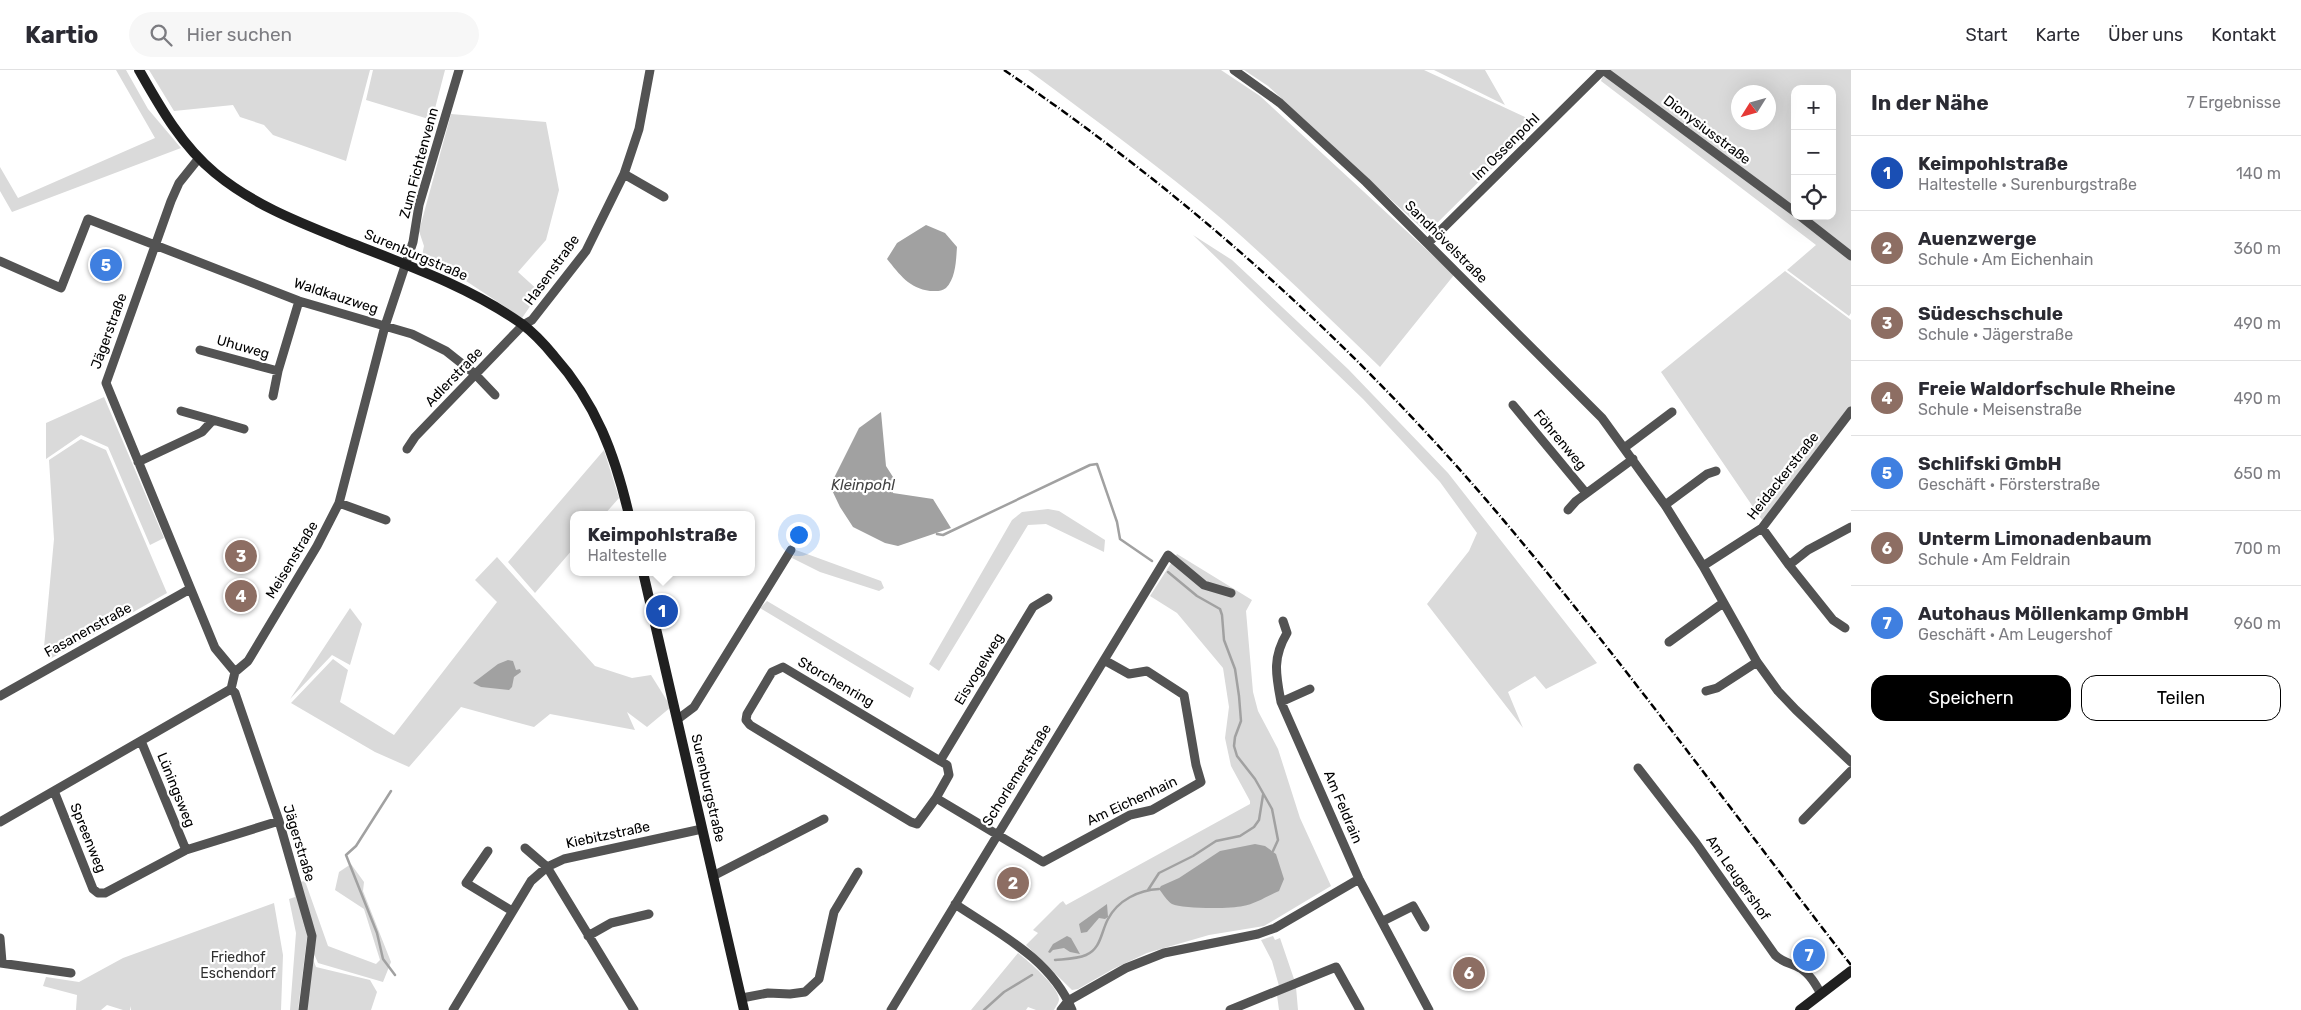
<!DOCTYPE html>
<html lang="de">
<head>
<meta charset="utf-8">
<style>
  :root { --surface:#fff; --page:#f7f7f7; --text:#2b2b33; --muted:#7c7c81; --line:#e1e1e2; --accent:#000 }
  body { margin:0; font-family:Rubik,sans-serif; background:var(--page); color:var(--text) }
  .controls { position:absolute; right:15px; top:15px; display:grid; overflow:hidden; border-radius:10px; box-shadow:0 5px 20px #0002 }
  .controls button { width:45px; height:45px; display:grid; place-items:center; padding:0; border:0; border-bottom:1px solid var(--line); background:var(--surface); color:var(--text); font:25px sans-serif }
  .compass { position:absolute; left:1731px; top:15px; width:45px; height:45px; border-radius:50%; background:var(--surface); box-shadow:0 5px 20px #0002; rotate:233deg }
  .you { position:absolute; left:798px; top:464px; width:18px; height:18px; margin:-12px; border:4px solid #fff; border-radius:50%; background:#1a73e8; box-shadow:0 0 0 8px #1a73e833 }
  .badge { display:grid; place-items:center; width:32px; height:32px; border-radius:50%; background:var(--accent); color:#fff; font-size:16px; font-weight:700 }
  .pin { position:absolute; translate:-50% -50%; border:2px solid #fff; box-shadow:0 1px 5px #0006 }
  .popup { position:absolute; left:570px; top:441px; width:185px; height:65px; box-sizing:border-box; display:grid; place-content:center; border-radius:10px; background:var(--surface); filter:drop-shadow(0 1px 4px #0005); font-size:16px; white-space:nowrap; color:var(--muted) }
  .popup b { font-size:19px; color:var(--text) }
  .popup::after { content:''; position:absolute; left:50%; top:100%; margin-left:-10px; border:10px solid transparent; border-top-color:var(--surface) }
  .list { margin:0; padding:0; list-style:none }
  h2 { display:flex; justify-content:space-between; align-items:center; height:65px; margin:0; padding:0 20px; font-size:21px }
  h2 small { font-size:16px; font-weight:400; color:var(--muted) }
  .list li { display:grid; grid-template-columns:32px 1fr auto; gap:15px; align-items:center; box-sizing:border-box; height:75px; padding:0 20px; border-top:1px solid var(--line) }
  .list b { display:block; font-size:19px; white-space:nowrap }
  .list p { margin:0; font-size:16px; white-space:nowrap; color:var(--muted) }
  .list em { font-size:16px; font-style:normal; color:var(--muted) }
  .actions { display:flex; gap:10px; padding:15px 20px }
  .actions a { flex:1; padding:11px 0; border:1px solid var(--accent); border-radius:15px; text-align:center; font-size:18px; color:var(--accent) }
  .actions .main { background:var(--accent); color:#fff }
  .icon { flex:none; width:28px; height:28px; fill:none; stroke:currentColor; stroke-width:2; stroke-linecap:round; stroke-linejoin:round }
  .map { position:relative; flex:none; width:1851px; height:940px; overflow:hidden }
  header { display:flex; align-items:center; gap:30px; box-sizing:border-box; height:70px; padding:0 25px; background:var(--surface); border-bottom:1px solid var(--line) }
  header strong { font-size:24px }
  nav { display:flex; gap:28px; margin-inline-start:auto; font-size:18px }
  .search { width:350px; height:45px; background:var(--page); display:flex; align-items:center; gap:12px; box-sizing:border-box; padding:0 18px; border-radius:28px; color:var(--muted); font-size:19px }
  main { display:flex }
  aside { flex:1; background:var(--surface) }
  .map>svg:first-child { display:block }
  .green { fill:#dadada; fill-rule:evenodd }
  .water { fill:#a1a1a1 }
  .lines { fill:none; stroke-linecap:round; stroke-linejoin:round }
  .stream { stroke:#a1a1a1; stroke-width:2.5 }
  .street { stroke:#535353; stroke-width:9 }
  .secondary { stroke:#202020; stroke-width:10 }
  .rail { stroke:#000; stroke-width:2.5; stroke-dasharray:8 2.5 1 2.5; stroke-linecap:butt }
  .labels { text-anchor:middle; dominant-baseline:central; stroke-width:4.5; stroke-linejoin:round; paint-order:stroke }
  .street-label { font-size:14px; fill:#000; stroke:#fff }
  .park-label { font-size:14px; fill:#313131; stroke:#fff }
  .water-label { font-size:15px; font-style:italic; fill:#424242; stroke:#fff }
</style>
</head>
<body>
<header>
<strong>Kartio</strong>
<div class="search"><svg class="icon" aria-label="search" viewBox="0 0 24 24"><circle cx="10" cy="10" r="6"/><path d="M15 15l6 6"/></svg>Hier suchen</div>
<nav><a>Start</a><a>Karte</a><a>Über uns</a><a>Kontakt</a></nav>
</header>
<main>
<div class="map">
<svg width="1851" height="940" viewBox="0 0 1851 940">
  <rect width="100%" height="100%" fill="#fff"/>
  <path class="green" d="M 116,0 L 126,0 L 148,39 L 181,78 L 12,142 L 0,121 L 0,97 L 18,128 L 155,68 Z
    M 149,0 L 370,0 L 346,91 L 273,65 L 264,55 L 240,47 L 233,35 L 174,41 Z
    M 373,0 L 445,0 L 432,50 L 366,30 Z
    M 1028,0 L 1221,0 L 1260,26 L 1454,205 L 1380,297 C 1328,247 1277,197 1223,150 C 1160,97 1094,49 1028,0 Z
    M 1244,0 L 1424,0 L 1538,53 L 1427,163 L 1268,16 Z
    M 1434,0 L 1485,0 L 1505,35 Z
    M 1605,0 L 1851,0 L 1851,243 L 1849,246 L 1787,200 L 1816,175 L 1601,11 ZM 1795,19 L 1832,19 L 1832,146 L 1795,146 ZM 1738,22 L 1768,22 L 1768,52 L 1738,52 Z
    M 451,44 L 546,52 L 559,120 L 546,170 L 518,202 L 540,222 L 522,248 L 466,211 L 421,190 L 424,176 L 419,161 Z
    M 1193,165 L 1232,190 L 1348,299 L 1448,403 L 1597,593 L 1546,619 L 1535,606 L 1508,622 L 1523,658 L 1427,534 L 1469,481 L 1477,463 L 1440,412 L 1363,329 Z
    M 1785,201 L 1851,250 L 1851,338 L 1764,453 L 1661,302 Z
    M 104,327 L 164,468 L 150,475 L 108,377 L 81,365 L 46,389 L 46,353 Z
    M 81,369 L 106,380 L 167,523 L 50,589 L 44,577 L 54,469 L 49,390 Z
    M 604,380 L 619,428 L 604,445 L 573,445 L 573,479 L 535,523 L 508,492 Z
    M 1048,439 L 1059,441 L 1105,470 L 1104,482 L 1046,454 L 1028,455 L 939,601 L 929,594 L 1012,450 L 1022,442 Z
    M 796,480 L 881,511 L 884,518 L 879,521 L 820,502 L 792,488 Z
    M 1177,484 L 1252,530 L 1246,541 L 1253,622 L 1258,641 L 1278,679 L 1300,748 L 1331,816 L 1264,856 L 1209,865 L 1147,883 L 1113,899 L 1078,919 L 1072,920 L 1026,875 L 1038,863 L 1033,860 L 1060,833 L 1063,831 L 1066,835 L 1250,734 L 1250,731 L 1231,696 L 1225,668 L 1229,637 L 1223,598 L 1177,543 L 1150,526 Z
    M 497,487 L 595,596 L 632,608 L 651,605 L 671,637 L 647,657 L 627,642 L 635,660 L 550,644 L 534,657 L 461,637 L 409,697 L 375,682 L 291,633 L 333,589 L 348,600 L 340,632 L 394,665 L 497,532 L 475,510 Z
    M 767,531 L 914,618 L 910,628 L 760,538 Z
    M 350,538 L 362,554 L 350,595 L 332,585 L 290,629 Z
    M 351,794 L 364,812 L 363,821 L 391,892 L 383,912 L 318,893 L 307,868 L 298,940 L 290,940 L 296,863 L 289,829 L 295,827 L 292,813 L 305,811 L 328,876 L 376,894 L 380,890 L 364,839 L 335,820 L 339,802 Z
    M 274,833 L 283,885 L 281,940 L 131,940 L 130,936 L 130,940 L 123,940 L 107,935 L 101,940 L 76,940 L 77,925 L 43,916 L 46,907 L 79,912 L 123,888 Z
    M 1273,866 L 1275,870 L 1280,868 L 1294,909 L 1279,916 L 1272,891 L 1261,870 Z
    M 308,876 L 316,897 L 370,910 L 377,922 L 371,940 L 304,940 Z
    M 1018,883 C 1028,891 1058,916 1059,929 C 1059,933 1056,936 1054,940 L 1036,940 L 1028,937 L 1026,940 L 971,940 Z
    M 1296,917 L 1298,940 L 1279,940 L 1277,925 Z"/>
  <path class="water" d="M 926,155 L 945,163 L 957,177 C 956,190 956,208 946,218 C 941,222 936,221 930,221 C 909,218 900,205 887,189 L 897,173 Z
    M 881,342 L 886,396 L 893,407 L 893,423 L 933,429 L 951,458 L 898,476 L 885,473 L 853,457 L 840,437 L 830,416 L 859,358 Z
    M 508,590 L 513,591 L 516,600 L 520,599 L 521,602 L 514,607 L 512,617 L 509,620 L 481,617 L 473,613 L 498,594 Z
    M 1255,774 L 1265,776 L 1276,784 L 1284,809 L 1279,821 C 1267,826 1255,834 1243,836 C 1231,839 1182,839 1172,834 C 1167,831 1163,824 1159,819 L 1161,816 L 1179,808 L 1220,781 Z
    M 1107,834 L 1108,847 L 1105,849 L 1099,848 L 1087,862 L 1081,863 L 1079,854 Z
    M 1067,866 L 1071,868 L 1080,884 L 1070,882 L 1064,878 L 1053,880 L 1050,883 L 1048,882 L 1053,874 Z"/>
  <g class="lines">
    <path class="stream" d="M 937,464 L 943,465 L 1090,395 L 1097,394 L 1117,452 L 1120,469 L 1152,491
      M 1168,502 L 1197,526 L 1220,539 L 1222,545 L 1224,570 L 1235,599 L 1239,626 L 1241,651 L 1235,667 L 1234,676 L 1237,686 L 1255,709 L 1272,739 L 1278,770 L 1273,781
      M 391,721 L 356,776 L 346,785 L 377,863 L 383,889 L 395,905
      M 1148,820 L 1159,803 L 1193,786 L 1216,771 L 1240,766 L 1254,757 L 1259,750 L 1263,725
      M 1055,890 C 1065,889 1077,889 1086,885 C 1101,879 1101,862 1108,849 C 1118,830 1139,820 1159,819
      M 984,940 L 1004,922 L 1032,905"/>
    <path class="street" d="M 1234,0 L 1280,33 L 1366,112 L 1602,348 L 1665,435 L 1703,496 L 1757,592 L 1778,621 L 1796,640 L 1851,692
      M 1603,0 L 1795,142
      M 199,88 L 179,113 L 171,131 L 106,313 L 215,578 L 235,602
      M 624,104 L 664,127
      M 1800,146 L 1851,186
      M 1428,173 L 1603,0
      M 0,191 L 61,218 L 88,149 L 299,231 L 412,264 L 446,281 L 475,304 L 495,325
      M 200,280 L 278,301
      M 273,326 L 278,301 L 299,231
      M 1513,335 L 1586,423
      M 181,341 L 213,350
      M 1624,378 L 1672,342
      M 407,379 L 415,367 L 523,255 L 532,250 L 586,181 L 624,104 L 639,59 L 650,0
      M 138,392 L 202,362 L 213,350 L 244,359
      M 339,433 L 386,450
      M 1665,435 L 1707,404 L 1716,401
      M 1568,440 L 1576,431 L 1633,389
      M 1762,458 L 1789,495 L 1808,480 L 1851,457
      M 1789,495 L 1833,550 L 1845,558
      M 1703,496 L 1762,458 L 1851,341
      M 1283,551 L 1287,563 C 1272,588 1276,605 1281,632 L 1359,809 L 1429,940
      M 1669,572 L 1723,533
      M 235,602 L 248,591 L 317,476 L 339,433 L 385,256 L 413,172 L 419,135 L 459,0
      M 231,619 L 235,623 L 279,751 L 312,866 L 303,940
      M 1706,621 L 1717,618 L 1757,592
      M 0,626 L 190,519
      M 1281,632 L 1310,619
      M 678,649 L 694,637 L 791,480
      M 141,671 L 186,780
      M 940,691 L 1033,537 L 1048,528
      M 1638,698 L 1696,773 L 1775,885 C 1783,893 1791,893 1800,898 C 1810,904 1816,915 1821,924
      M 54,721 L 93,819 L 98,823 L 105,823 L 186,780 L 279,751
      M 936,728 L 949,705 L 947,695 L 783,597 L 772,602 L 747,644 L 746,650 L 750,655 L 911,752 L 917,754 L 936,728 L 1043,792 L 1130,745 L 1152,740 L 1201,712 L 1196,695 L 1184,625 L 1147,601 L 1129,604 L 1104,590
      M 1803,750 L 1851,701
      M 0,752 L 231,619 L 235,602
      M 525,778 L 547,797 L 634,940
      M 488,781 L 466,813 L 512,841
      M 713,806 L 824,749
      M 955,834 C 998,863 1051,889 1072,940
      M 1383,851 L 1413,836 L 1425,857
      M 588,866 L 611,853 L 649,844
      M 0,868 L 2,892
      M 0,893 L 71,903
      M 742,928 L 768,923 L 790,924 L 805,922 L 819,909 L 834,842 L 858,802
      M 453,940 L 531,811 L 547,797 L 564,789 L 702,759
      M 891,940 L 1168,485 L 1204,515 L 1231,523
      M 1061,940 L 1068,931 L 1126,898 L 1164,883 L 1258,864 L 1275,858 L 1359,809
      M 1230,940 L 1336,897 L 1360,940"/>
    <path class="secondary" d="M 139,0 C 160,37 181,75 215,103 C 255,136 301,153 348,172 C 407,195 470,217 522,254 C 534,263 545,275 554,286 C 596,333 615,385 629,445
      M 643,502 L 744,940
      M 1800,940 L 1851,901"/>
    <path class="rail" d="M 1004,0 C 1180,119 1343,264 1482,425 C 1612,576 1729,738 1851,895"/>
  </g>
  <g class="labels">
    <g class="street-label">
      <text transform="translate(1707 60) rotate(37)">Dionysiusstraße</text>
      <text transform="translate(1506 77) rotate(-45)">Im Ossenpohl</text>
      <text transform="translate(419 93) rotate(-75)">Zum Fichtenvenn</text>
      <text transform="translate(1446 172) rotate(45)">Sandhövelstraße</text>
      <text transform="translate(416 185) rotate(23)">Surenburgstraße</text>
      <text transform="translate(552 200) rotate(-54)">Hasenstraße</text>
      <text transform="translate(336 226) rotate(18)">Waldkauzweg</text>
      <text transform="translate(109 261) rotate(-70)">Jägerstraße</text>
      <text transform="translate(243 277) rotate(16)">Uhuweg</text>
      <text transform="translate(454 307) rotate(-46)">Adlerstraße</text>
      <text transform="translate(1560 370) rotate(50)">Föhrenweg</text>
      <text transform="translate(1783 406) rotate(-52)">Heidackerstraße</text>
      <text transform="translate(292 490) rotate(-59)">Meisenstraße</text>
      <text transform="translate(88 560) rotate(-29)">Fasanenstraße</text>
      <text transform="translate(979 599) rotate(-59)">Eisvogelweg</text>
      <text transform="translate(836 612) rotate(30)">Storchenring</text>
      <text transform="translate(1017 705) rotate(-58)">Schorlemerstraße</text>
      <text transform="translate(708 718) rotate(77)">Surenburgstraße</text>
      <text transform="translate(176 720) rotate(68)">Lüningsweg</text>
      <text transform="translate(1132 731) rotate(-25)">Am Eichenhain</text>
      <text transform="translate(1343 737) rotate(67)">Am Feldrain</text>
      <text transform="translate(608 765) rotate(-12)">Kiebitzstraße</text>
      <text transform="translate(88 768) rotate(68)">Spreenweg</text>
      <text transform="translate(299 773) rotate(73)">Jägerstraße</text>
      <text transform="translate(1738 808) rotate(55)">Am Leugershof</text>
    </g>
    <g class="park-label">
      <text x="238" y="887">Friedhof<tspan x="238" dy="16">Eschendorf</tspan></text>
    </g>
    <g class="water-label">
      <text x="863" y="415">Kleinpohl</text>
    </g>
  </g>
</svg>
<div class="controls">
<button>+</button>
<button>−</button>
<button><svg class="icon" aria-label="locate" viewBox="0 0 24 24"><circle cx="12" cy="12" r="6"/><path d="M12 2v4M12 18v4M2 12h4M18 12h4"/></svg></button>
</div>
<svg class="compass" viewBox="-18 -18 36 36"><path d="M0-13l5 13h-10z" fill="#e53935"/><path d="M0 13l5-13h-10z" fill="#7c7c81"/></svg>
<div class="you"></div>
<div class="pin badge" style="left:662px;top:541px;background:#1a4fb4">1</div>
<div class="popup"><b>Keimpohlstraße</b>Haltestelle</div>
<div class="pin badge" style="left:1013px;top:813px;background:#8d6e63">2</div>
<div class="pin badge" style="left:241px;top:486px;background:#8d6e63">3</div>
<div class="pin badge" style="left:241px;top:526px;background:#8d6e63">4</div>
<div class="pin badge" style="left:106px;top:195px;background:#3f7fe0">5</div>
<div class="pin badge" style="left:1469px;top:903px;background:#8d6e63">6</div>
<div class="pin badge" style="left:1809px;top:885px;background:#3f7fe0">7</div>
</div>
<aside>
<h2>In der Nähe<small>7 Ergebnisse</small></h2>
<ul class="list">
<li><span class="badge" style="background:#1a4fb4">1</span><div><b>Keimpohlstraße</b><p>Haltestelle · Surenburgstraße</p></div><em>140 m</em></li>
<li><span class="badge" style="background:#8d6e63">2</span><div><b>Auenzwerge</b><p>Schule · Am Eichenhain</p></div><em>360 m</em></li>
<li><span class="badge" style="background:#8d6e63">3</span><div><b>Südeschschule</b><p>Schule · Jägerstraße</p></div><em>490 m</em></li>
<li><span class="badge" style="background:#8d6e63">4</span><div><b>Freie Waldorfschule Rheine</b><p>Schule · Meisenstraße</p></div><em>490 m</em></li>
<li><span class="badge" style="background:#3f7fe0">5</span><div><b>Schlifski GmbH</b><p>Geschäft · Försterstraße</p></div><em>650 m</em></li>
<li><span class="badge" style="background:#8d6e63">6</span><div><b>Unterm Limonadenbaum</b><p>Schule · Am Feldrain</p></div><em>700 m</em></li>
<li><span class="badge" style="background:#3f7fe0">7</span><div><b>Autohaus Möllenkamp GmbH</b><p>Geschäft · Am Leugershof</p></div><em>960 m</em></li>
</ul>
<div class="actions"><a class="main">Speichern</a><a>Teilen</a></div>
</aside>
</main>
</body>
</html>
